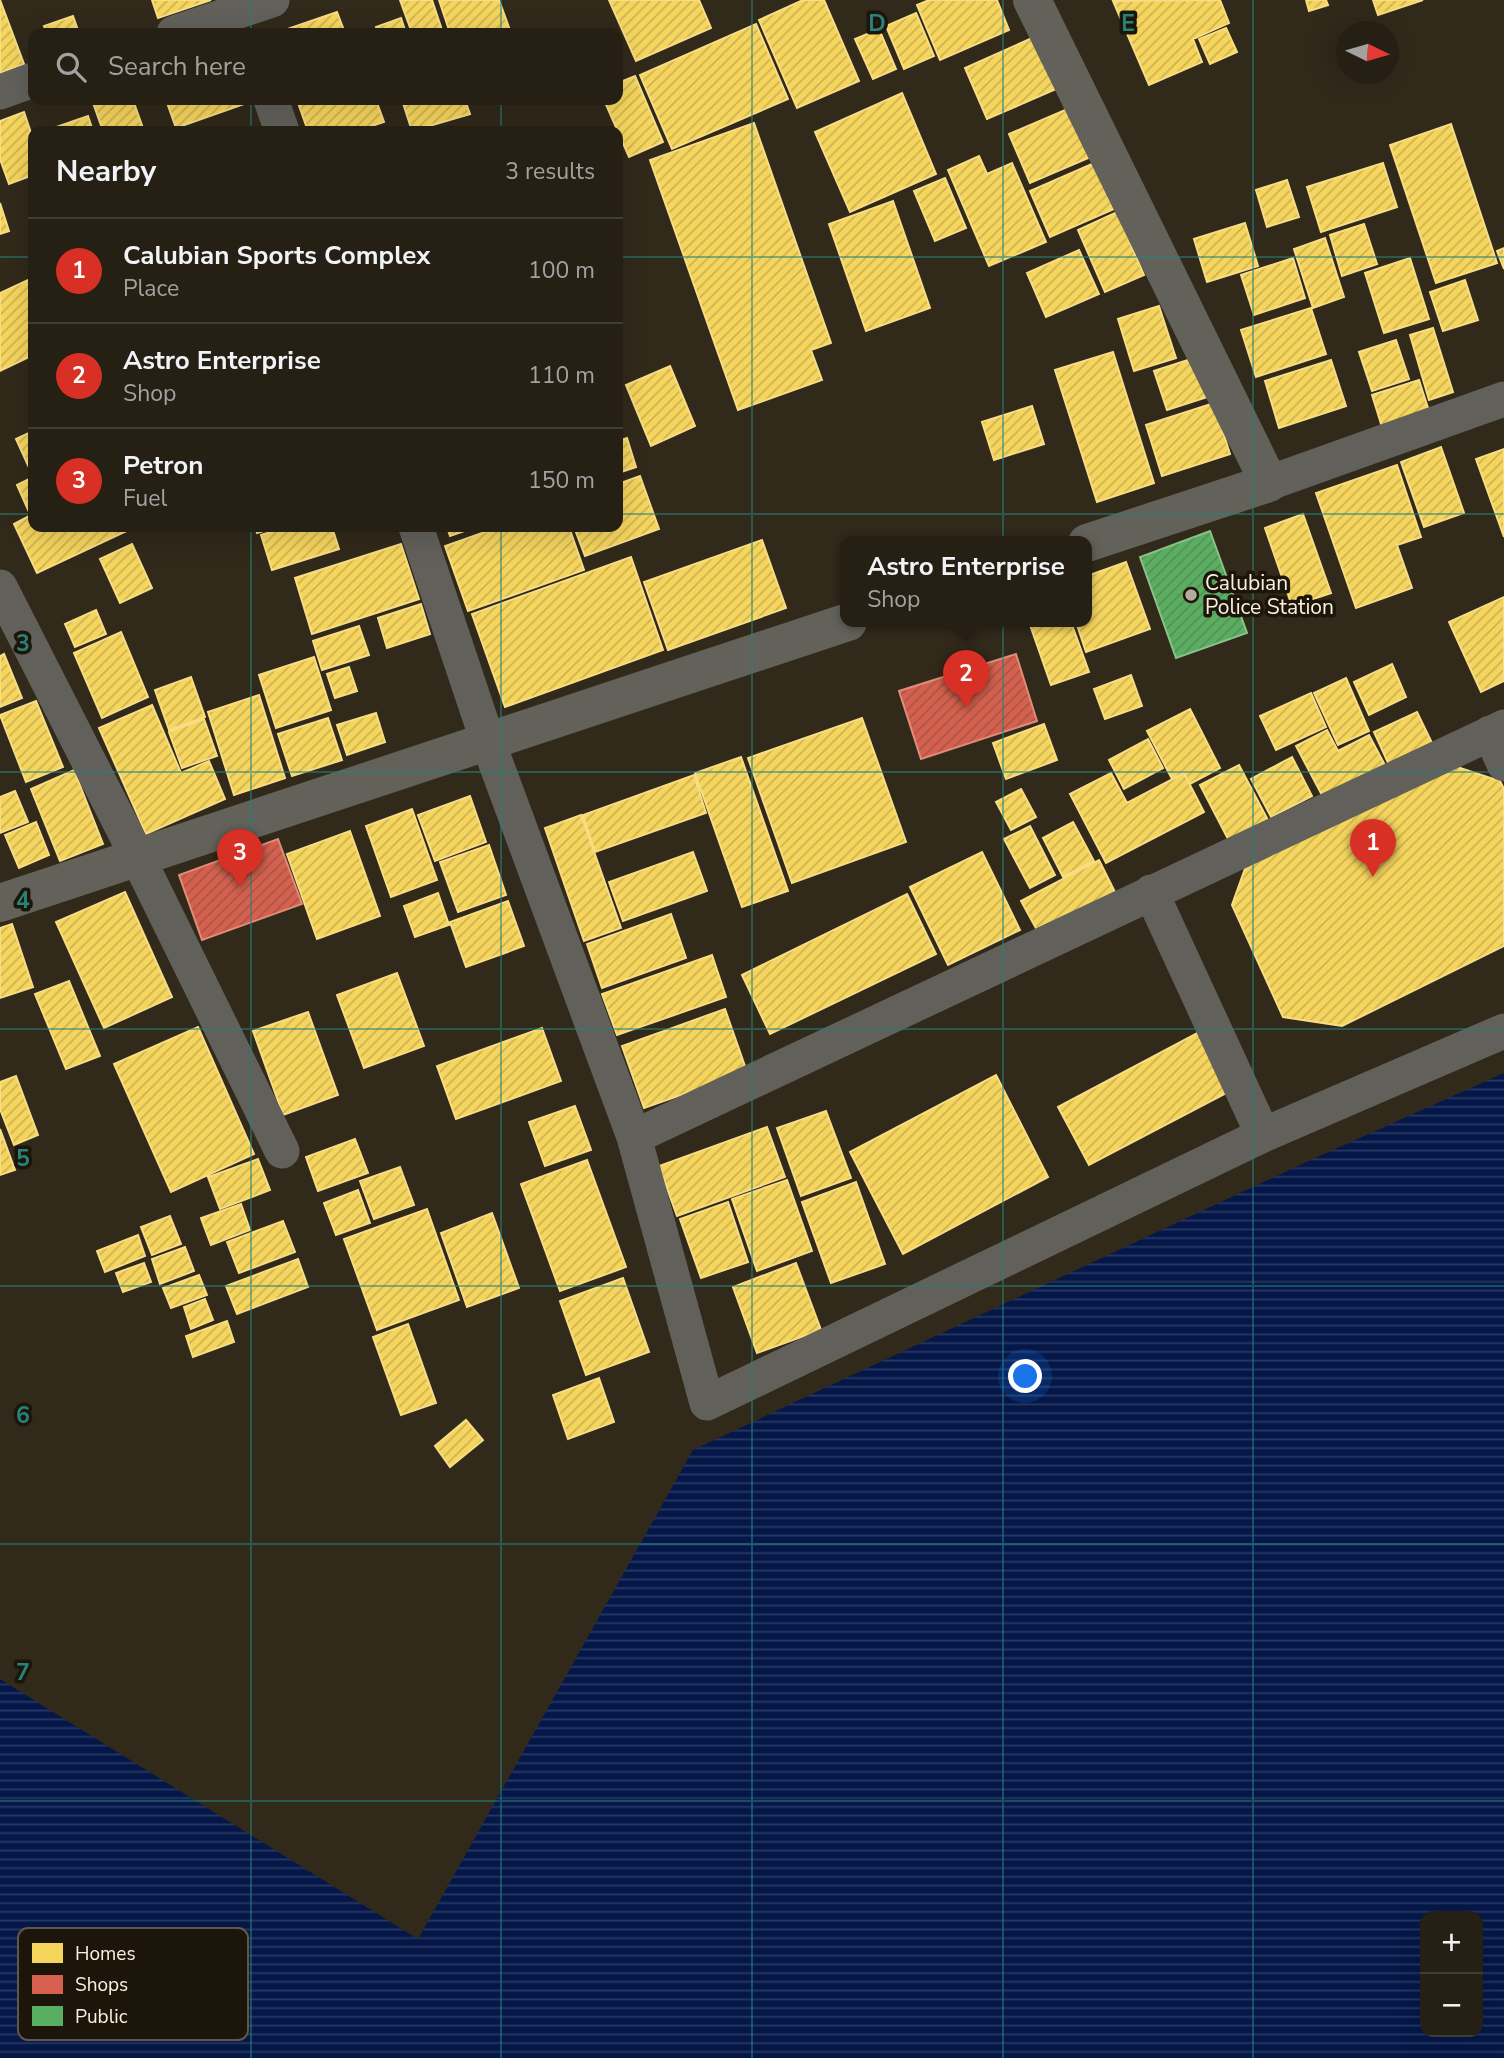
<!DOCTYPE html>
<html lang="en">
<head>
<meta charset="utf-8">
<style>
  :root { --surface:#251f14; --page:#312c22; --text:#f1f3f6; --muted:#a3a2a0; --line:#423d34; --accent:#d93025 }
  body { margin:0; font-family:"Nunito Sans",sans-serif; background:var(--page); color:var(--text) }
  .controls { position:absolute; right:21px; bottom:21px; display:grid; overflow:hidden; border-radius:14px; box-shadow:0 7px 28px #0002 }
  .controls button { width:63px; height:63px; display:grid; place-items:center; padding:0; border:0; border-bottom:2px solid var(--line); background:var(--surface); color:var(--text); font:35px sans-serif }
  .compass { position:absolute; left:1336px; top:21px; width:63px; height:63px; border-radius:50%; background:var(--surface); box-shadow:0 7px 28px #0002; rotate:95deg }
  .you { position:absolute; left:1026px; top:1377px; width:24px; height:24px; margin:-18px; border:5px solid #fff; border-radius:50%; background:#1a73e8; box-shadow:0 0 0 10px #1a73e833 }
  .badge { display:grid; place-items:center; width:46px; height:46px; border-radius:50%; background:var(--accent); color:#fff; font-size:23px; font-weight:700 }
  .pin { position:absolute; translate:-50% -58px; filter:drop-shadow(0 2px 4px #0008) }
  .pin::after { content:''; position:absolute; top:37px; width:24px; height:21px; background:inherit; clip-path:polygon(0 0,100% 0,50% 100%) }
  .popup { position:absolute; left:840px; top:536px; width:252px; height:91px; box-sizing:border-box; display:grid; place-content:center; border-radius:14px; background:var(--surface); filter:drop-shadow(0 2px 5px #0005); font-size:23px; white-space:nowrap; color:var(--muted) }
  .popup b { font-size:26px; color:var(--text) }
  .popup::after { content:''; position:absolute; left:50%; top:100%; margin-left:-14px; border:14px solid transparent; border-top-color:var(--surface) }
  .list { margin:0; padding:0; list-style:none }
  h2 { display:flex; justify-content:space-between; align-items:center; height:91px; margin:0; padding:0 28px; font-size:30px }
  h2 small { font-size:23px; font-weight:400; color:var(--muted) }
  .list li { display:grid; grid-template-columns:46px 1fr auto; gap:21px; align-items:center; box-sizing:border-box; height:105px; padding:0 28px; border-top:2px solid var(--line) }
  .list b { display:block; font-size:26px; white-space:nowrap }
  .list p { margin:0; font-size:23px; white-space:nowrap; color:var(--muted) }
  .list em { font-size:23px; font-style:normal; color:var(--muted) }
  .icon { flex:none; width:38px; height:38px; fill:none; stroke:currentColor; stroke-width:2; stroke-linecap:round; stroke-linejoin:round }
  .map { position:relative; flex:none; width:1504px; height:2058px; overflow:hidden }
  .search { position:absolute; background:var(--surface); box-shadow:0 7px 28px #0002; left:28px; top:28px; width:595px; height:77px; display:flex; align-items:center; gap:18px; box-sizing:border-box; padding:0 24px; border-radius:14px; color:var(--muted); font-size:26px }
  .panel { position:absolute; background:var(--surface); box-shadow:0 7px 28px #0002; left:28px; top:126px; width:595px; height:406px; border-radius:14px }
  .map>svg:first-child { display:block }
  .water { fill:url(#water-rules); fill-rule:evenodd }
  .homes { fill:url(#homes-hatch); stroke:#f8dd84; stroke-width:2 }
  .shops { fill:url(#shops-hatch); stroke:#e18c79; stroke-width:2 }
  .public { fill:url(#public-hatch); stroke:#8ac287; stroke-width:2 }
  .lines { fill:none; stroke-linecap:round; stroke-linejoin:round }
  .street { stroke:#61605a; stroke-width:35 }
  .secondary { stroke:#63625a; stroke-width:38 }
  .grid { fill:none; stroke:#27827a; stroke-width:2; stroke-opacity:0.55 }
  .poi-dot { fill:#b4ab9b; stroke:#1c150a; stroke-width:2.5 }
  .labels { text-anchor:middle; dominant-baseline:central; stroke-width:7; stroke-linejoin:round; paint-order:stroke }
  .poi-label { font-size:21px; fill:#fbf1e1; stroke:#1c150a; text-anchor:start }
  .key { fill:#1c150a; stroke:#5f574a; stroke-width:2 }
  .key-label { font-size:19px; fill:#fbf1e1 }
  .grid-label { font-size:23px; text-anchor:middle; font-weight:bold; fill:#27827a; stroke:#1c150a; stroke-width:7; stroke-linejoin:round; paint-order:stroke }
</style>
</head>
<body>
<div class="map">
<svg width="1504" height="2058" viewBox="0 0 1504 2058">
  <defs>
    <pattern id="water-rules" width="6" height="5" patternUnits="userSpaceOnUse" patternTransform="scale(1.75)"><rect width="6" height="5" fill="#041748"/><path d="M0 2.5h6" fill="none" stroke="#2a3962"/></pattern>
    <pattern id="homes-hatch" width="6" height="6" patternUnits="userSpaceOnUse" patternTransform="scale(1.75)"><rect width="6" height="6" fill="#f6d55c"/><path d="M-1 1l2-2M0 6l6-6M5 7l2-2" fill="none" stroke="#cbb256"/></pattern>
    <pattern id="shops-hatch" width="6" height="6" patternUnits="userSpaceOnUse" patternTransform="scale(1.75)"><rect width="6" height="6" fill="#d6604d"/><path d="M-1 1l2-2M0 6l6-6M5 7l2-2" fill="none" stroke="#a5584a"/></pattern>
    <pattern id="public-hatch" width="6" height="6" patternUnits="userSpaceOnUse" patternTransform="scale(1.75)"><rect width="6" height="6" fill="#5aae61"/><path d="M-1 1l2-2M0 6l6-6M5 7l2-2" fill="none" stroke="#568f58"/></pattern>
  </defs>
  <rect width="100%" height="100%" fill="#31291a"/>
  <path class="water" d="M 1504,1073 L 1504,2058 L 0,2058 L 0,1679 L 418,1939 L 693,1450 L 1302,1164 ZM 1425,1916 L 1478,1916 L 1478,2032 L 1425,2032 Z"/>
  <path class="homes" d="M 0,0 L 24,64 L 0,73 Z
    M 152,0 L 211,0 L 158,18 Z
    M 400,0 L 432,0 L 443,33 L 412,33 Z
    M 439,0 L 499,0 L 511,33 L 450,33 Z
    M 609,0 L 699,0 L 711,28 L 636,61 Z
    M 803,0 L 824,0 L 859,81 L 797,108 L 759,20 Z
    M 929,0 L 997,0 L 1009,30 L 940,60 L 917,5 Z
    M 1220,0 L 1229,23 L 1193,39 L 1202,62 L 1149,85 L 1113,1 Z
    M 1306,0 L 1326,0 L 1328,5 L 1309,11 Z
    M 1373,0 L 1423,0 L 1378,15 Z
    M 337,12 L 345,33 L 280,33 L 279,32 Z
    M 916,13 L 934,56 L 904,69 L 886,26 Z
    M 73,16 L 79,33 L 47,33 L 44,26 Z
    M 401,18 L 406,33 L 379,33 L 376,27 Z
    M 756,24 L 788,99 L 672,149 L 640,75 Z
    M 1226,28 L 1237,52 L 1210,64 L 1199,39 Z
    M 879,29 L 896,69 L 873,79 L 855,39 Z
    M 1041,34 L 1063,86 L 987,119 L 965,68 Z
    M 635,76 L 663,142 L 629,157 L 604,100 L 618,100 L 618,83 Z
    M 902,93 L 936,174 L 850,212 L 815,132 Z
    M 92,100 L 133,100 L 144,131 L 103,131 Z
    M 166,100 L 249,100 L 250,102 L 176,128 Z
    M 297,100 L 376,100 L 384,122 L 357,131 L 308,131 Z
    M 402,100 L 465,100 L 470,114 L 412,131 Z
    M 1079,104 L 1100,153 L 1030,183 L 1009,134 Z
    M 24,112 L 33,139 L 33,175 L 9,184 L 0,159 L 0,121 Z
    M 88,116 L 93,131 L 45,131 Z
    M 754,123 L 831,343 L 811,350 L 822,380 L 738,410 L 650,160 Z
    M 1451,124 L 1497,263 L 1436,283 L 1390,145 Z
    M 979,156 L 987,174 L 1012,163 L 1046,242 L 989,266 L 948,170 Z
    M 1094,163 L 1114,209 L 1050,237 L 1030,191 Z
    M 1383,163 L 1397,207 L 1321,232 L 1307,187 Z
    M 945,178 L 966,228 L 935,241 L 914,191 Z
    M 1287,180 L 1299,217 L 1267,227 L 1256,190 Z
    M 893,201 L 930,308 L 866,331 L 829,224 Z
    M 0,203 L 9,231 L 0,234 Z
    M 1117,212 L 1144,275 L 1105,292 L 1078,230 Z
    M 1245,223 L 1258,266 L 1207,282 L 1194,239 Z
    M 1364,224 L 1377,264 L 1342,276 L 1330,235 Z
    M 1325,238 L 1344,297 L 1313,308 L 1294,249 Z
    M 1504,248 L 1504,269 L 1497,251 Z
    M 1079,250 L 1099,294 L 1046,317 L 1027,273 Z
    M 1293,258 L 1305,298 L 1254,315 L 1241,275 Z
    M 1410,258 L 1429,319 L 1384,333 L 1365,273 Z
    M 30,279 L 33,286 L 33,355 L 0,371 L 0,293 Z
    M 1465,280 L 1478,320 L 1443,331 L 1430,292 Z
    M 1159,306 L 1176,358 L 1134,371 L 1118,319 Z
    M 1311,308 L 1326,354 L 1256,377 L 1241,330 Z
    M 1433,328 L 1453,392 L 1429,400 L 1410,335 Z
    M 1396,340 L 1409,379 L 1372,391 L 1359,352 Z
    M 1113,352 L 1154,483 L 1097,502 L 1055,370 Z
    M 1194,358 L 1207,397 L 1167,410 L 1154,371 Z
    M 1331,360 L 1346,406 L 1279,428 L 1265,381 Z
    M 670,366 L 695,426 L 651,446 L 626,385 Z
    M 1419,380 L 1429,411 L 1382,427 L 1372,395 Z
    M 1214,403 L 1230,454 L 1162,476 L 1146,425 Z
    M 1032,406 L 1044,444 L 994,460 L 982,422 Z
    M 33,431 L 33,471 L 31,472 L 16,439 Z
    M 627,438 L 636,467 L 618,473 L 618,441 Z
    M 1441,447 L 1464,513 L 1424,527 L 1401,462 Z
    M 1504,449 L 1504,537 L 1476,459 Z
    M 1397,465 L 1421,537 L 1397,545 L 1412,588 L 1356,608 L 1316,493 Z
    M 640,476 L 659,529 L 585,556 L 574,527 L 618,527 L 618,484 Z
    M 33,477 L 33,510 L 29,512 L 17,485 Z
    M 33,514 L 33,527 L 135,527 L 37,573 L 14,524 Z
    M 1303,514 L 1331,593 L 1292,606 L 1265,528 Z
    M 255,527 L 277,527 L 257,533 Z
    M 287,527 L 332,527 L 339,549 L 272,570 L 261,535 Z
    M 447,527 L 476,527 L 450,536 Z
    M 499,527 L 569,527 L 584,570 L 468,611 L 445,546 Z
    M 762,540 L 786,608 L 668,650 L 644,582 Z
    M 132,544 L 152,588 L 120,603 L 100,559 Z
    M 401,544 L 419,599 L 312,634 L 295,578 Z
    M 631,557 L 663,650 L 505,707 L 472,614 Z
    M 1126,562 L 1150,629 L 1086,652 L 1076,622 L 1087,622 L 1087,576 Z
    M 1504,597 L 1504,681 L 1481,692 L 1449,622 Z
    M 421,604 L 430,634 L 387,648 L 378,618 Z
    M 96,610 L 106,634 L 75,647 L 65,624 Z
    M 1029,622 L 1071,622 L 1089,672 L 1051,685 Z
    M 359,626 L 369,655 L 322,670 L 313,641 Z
    M 121,632 L 148,697 L 102,718 L 74,653 Z
    M 4,654 L 22,698 L 0,707 L 0,656 Z
    M 314,657 L 331,710 L 276,728 L 259,675 Z
    M 1392,664 L 1406,697 L 1369,715 L 1354,682 Z
    M 349,667 L 357,691 L 335,698 L 327,674 Z
    M 1131,675 L 1142,706 L 1105,719 L 1094,689 Z
    M 191,677 L 205,717 L 169,730 L 155,690 Z
    M 1346,678 L 1369,731 L 1338,745 L 1314,693 Z
    M 1311,693 L 1326,727 L 1276,750 L 1260,716 Z
    M 259,695 L 285,778 L 234,795 L 208,712 Z
    M 36,701 L 63,767 L 26,782 L 0,715 Z
    M 152,705 L 181,773 L 209,761 L 225,799 L 146,834 L 99,728 Z
    M 1190,709 L 1220,768 L 1190,784 L 1184,773 L 1172,779 L 1147,731 Z
    M 1417,712 L 1433,745 L 1389,765 L 1374,732 Z
    M 376,713 L 385,742 L 347,755 L 337,725 Z
    M 328,718 L 342,760 L 292,776 L 278,734 Z
    M 862,718 L 906,842 L 792,883 L 748,758 Z
    M 204,719 L 217,756 L 182,768 L 169,732 Z
    M 1044,724 L 1057,760 L 1006,779 L 993,743 Z
    M 1327,730 L 1338,751 L 1369,735 L 1386,767 L 1324,799 L 1296,746 Z
    M 1148,739 L 1163,768 L 1124,789 L 1109,760 Z
    M 741,757 L 788,891 L 742,907 L 695,773 Z
    M 1292,757 L 1312,796 L 1271,817 L 1251,779 Z
    M 1439,761 L 1500,781 L 1504,789 L 1504,946 L 1342,1026 L 1283,1017 L 1232,905 L 1252,849 Z
    M 1239,765 L 1268,820 L 1229,841 L 1200,785 Z
    M 74,770 L 103,844 L 60,861 L 31,789 Z
    M 1111,773 L 1127,803 L 1184,773 L 1204,812 L 1106,863 L 1070,794 Z
    M 694,775 L 706,813 L 595,852 L 583,815 Z
    M 1021,789 L 1036,817 L 1011,830 L 996,802 Z
    M 15,791 L 28,822 L 0,833 L 0,797 Z
    M 470,796 L 486,842 L 435,861 L 418,815 Z
    M 412,809 L 437,880 L 391,897 L 366,826 Z
    M 581,815 L 621,928 L 584,941 L 545,828 Z
    M 36,822 L 49,855 L 19,868 L 5,835 Z
    M 1073,822 L 1094,861 L 1063,877 L 1043,838 Z
    M 1030,826 L 1055,875 L 1030,888 L 1004,839 Z
    M 350,831 L 380,916 L 317,939 L 287,854 Z
    M 489,845 L 506,895 L 458,912 L 440,862 Z
    M 693,852 L 707,891 L 623,921 L 609,882 Z
    M 982,852 L 1020,930 L 948,965 L 910,887 Z
    M 1099,860 L 1115,892 L 1038,932 L 1021,901 Z
    M 125,892 L 172,997 L 104,1028 L 56,922 Z
    M 438,893 L 449,925 L 415,937 L 404,906 Z
    M 907,894 L 936,954 L 770,1034 L 742,975 Z
    M 508,901 L 524,946 L 466,967 L 450,922 Z
    M 671,914 L 686,958 L 602,988 L 587,944 Z
    M 12,924 L 33,987 L 0,998 L 0,928 Z
    M 712,955 L 726,997 L 617,1035 L 602,994 Z
    M 397,973 L 424,1046 L 364,1068 L 337,995 Z
    M 69,981 L 100,1056 L 66,1069 L 35,994 Z
    M 725,1009 L 747,1072 L 644,1108 L 622,1046 Z
    M 308,1012 L 338,1095 L 283,1115 L 253,1031 Z
    M 198,1027 L 254,1154 L 171,1192 L 114,1064 Z
    M 542,1028 L 561,1081 L 456,1119 L 437,1066 Z
    M 1201,1031 L 1232,1090 L 1089,1165 L 1058,1107 Z
    M 996,1075 L 1048,1177 L 903,1254 L 850,1152 Z
    M 16,1076 L 38,1135 L 14,1145 L 0,1109 L 0,1082 Z
    M 575,1106 L 591,1150 L 545,1166 L 529,1122 Z
    M 826,1111 L 851,1178 L 801,1196 L 777,1128 Z
    M 767,1127 L 785,1177 L 677,1216 L 659,1166 Z
    M 0,1129 L 15,1170 L 0,1175 Z
    M 355,1139 L 368,1173 L 318,1191 L 306,1157 Z
    M 258,1159 L 270,1190 L 220,1209 L 208,1177 Z
    M 587,1160 L 626,1267 L 560,1291 L 521,1184 Z
    M 400,1167 L 414,1205 L 374,1219 L 360,1181 Z
    M 787,1180 L 812,1251 L 757,1271 L 732,1199 Z
    M 856,1182 L 885,1264 L 831,1283 L 802,1202 Z
    M 358,1190 L 370,1223 L 336,1235 L 324,1203 Z
    M 728,1202 L 748,1262 L 701,1278 L 680,1219 Z
    M 241,1204 L 250,1230 L 211,1245 L 201,1218 Z
    M 427,1209 L 459,1300 L 377,1330 L 344,1239 Z
    M 492,1213 L 519,1288 L 467,1307 L 441,1233 Z
    M 170,1216 L 181,1244 L 152,1255 L 141,1227 Z
    M 283,1221 L 295,1252 L 239,1273 L 227,1242 Z
    M 138,1235 L 145,1256 L 105,1272 L 97,1251 Z
    M 185,1247 L 194,1271 L 160,1284 L 152,1259 Z
    M 298,1259 L 308,1287 L 237,1314 L 226,1286 Z
    M 144,1263 L 151,1282 L 123,1292 L 116,1273 Z
    M 796,1263 L 821,1330 L 757,1353 L 733,1287 Z
    M 199,1275 L 207,1295 L 171,1308 L 163,1288 Z
    M 623,1278 L 649,1352 L 586,1375 L 560,1301 Z
    M 205,1299 L 213,1320 L 191,1329 L 184,1307 Z
    M 227,1321 L 234,1342 L 193,1357 L 186,1336 Z
    M 408,1324 L 436,1403 L 401,1415 L 373,1337 Z
    M 599,1378 L 614,1422 L 568,1439 L 553,1395 Z
    M 466,1420 L 483,1440 L 450,1467 L 435,1446 Z"/>
  <path class="shops" d="M 1016,654 L 1037,721 L 921,759 L 899,691 Z
    M 278,839 L 302,904 L 202,940 L 179,875 Z"/>
  <path class="public" d="M 1210,531 L 1247,633 L 1176,658 L 1140,557 Z"/>
  <g class="lines">
    <path class="street" d="M 174,33 L 272,0
      M 0,92 L 33,80
      M 271,100 L 282,131
      M 1269,483 L 1504,399
      M 416,527 L 488,742 L 634,1137 L 707,1403 L 1263,1135 L 1504,1031
      M 0,587 L 138,858 L 282,1151
      M 1490,733 L 1504,764
      M 1151,892 L 1263,1135
      M 634,1137 L 1504,727"/>
    <path class="secondary" d="M 1032,0 L 1269,483 L 1087,543
      M 0,903 L 848,622"/>
  </g>
  <path class="grid" d="M 251,0 L 251,33M 501,0 L 501,33M 752,0 L 752,2058M 1003,0 L 1003,2058M 1253,0 L 1253,2058M 251,100 L 251,131M 501,100 L 501,131M 0,257 L 33,257M 618,257 L 1504,257M 0,514 L 33,514M 618,514 L 1504,514M 251,527 L 251,2058M 501,527 L 501,2058M 0,772 L 1504,772M 0,1029 L 1504,1029M 0,1286 L 1504,1286M 0,1544 L 1504,1544M 0,1801 L 1504,1801"/>
  <circle class="poi-dot" cx="1191" cy="595" r="7"/>
  <g class="labels">
    <g class="poi-label">
      <text x="1205" y="583">Calubian<tspan x="1205" dy="24">Police Station</tspan></text>
    </g>
  </g>
  <rect x="18" y="1928" width="230" height="112" rx="10" class="key"/>
  <rect x="32" y="1943" width="31" height="20" fill="#f6d55c"/>
  <rect x="32" y="1975" width="31" height="19" fill="#d6604d"/>
  <rect x="32" y="2006" width="31" height="20" fill="#5aae61"/>
  <g class="key-label">
    <text x="75" y="1960">Homes</text>
    <text x="75" y="1991">Shops</text>
    <text x="75" y="2023">Public</text>
  </g>
  <g class="grid-label">
    <text x="877" y="31">D</text>
    <text x="1128" y="31">E</text>
    <text x="23" y="651">3</text>
    <text x="23" y="908">4</text>
    <text x="23" y="1166">5</text>
    <text x="23" y="1423">6</text>
    <text x="23" y="1680">7</text>
  </g>
</svg>
<div class="controls">
<button>+</button>
<button>−</button>
</div>
<svg class="compass" viewBox="-18 -18 36 36"><path d="M0-13l5 13h-10z" fill="#e53935"/><path d="M0 13l5-13h-10z" fill="#a3a2a0"/></svg>
<div class="you"></div>
<div class="pin badge" style="left:1373px;top:877px">1</div>
<div class="pin badge" style="left:966px;top:708px">2</div>
<div class="popup"><b>Astro Enterprise</b>Shop</div>
<div class="pin badge" style="left:240px;top:887px">3</div>
<div class="search"><svg class="icon" aria-label="search" viewBox="0 0 24 24"><circle cx="10" cy="10" r="6"/><path d="M15 15l6 6"/></svg>Search here</div>
<section class="panel">
<h2>Nearby<small>3 results</small></h2>
<ul class="list">
<li><span class="badge">1</span><div><b>Calubian Sports Complex</b><p>Place</p></div><em>100 m</em></li>
<li><span class="badge">2</span><div><b>Astro Enterprise</b><p>Shop</p></div><em>110 m</em></li>
<li><span class="badge">3</span><div><b>Petron</b><p>Fuel</p></div><em>150 m</em></li>
</ul>
</section>
</div>
</body>
</html>
